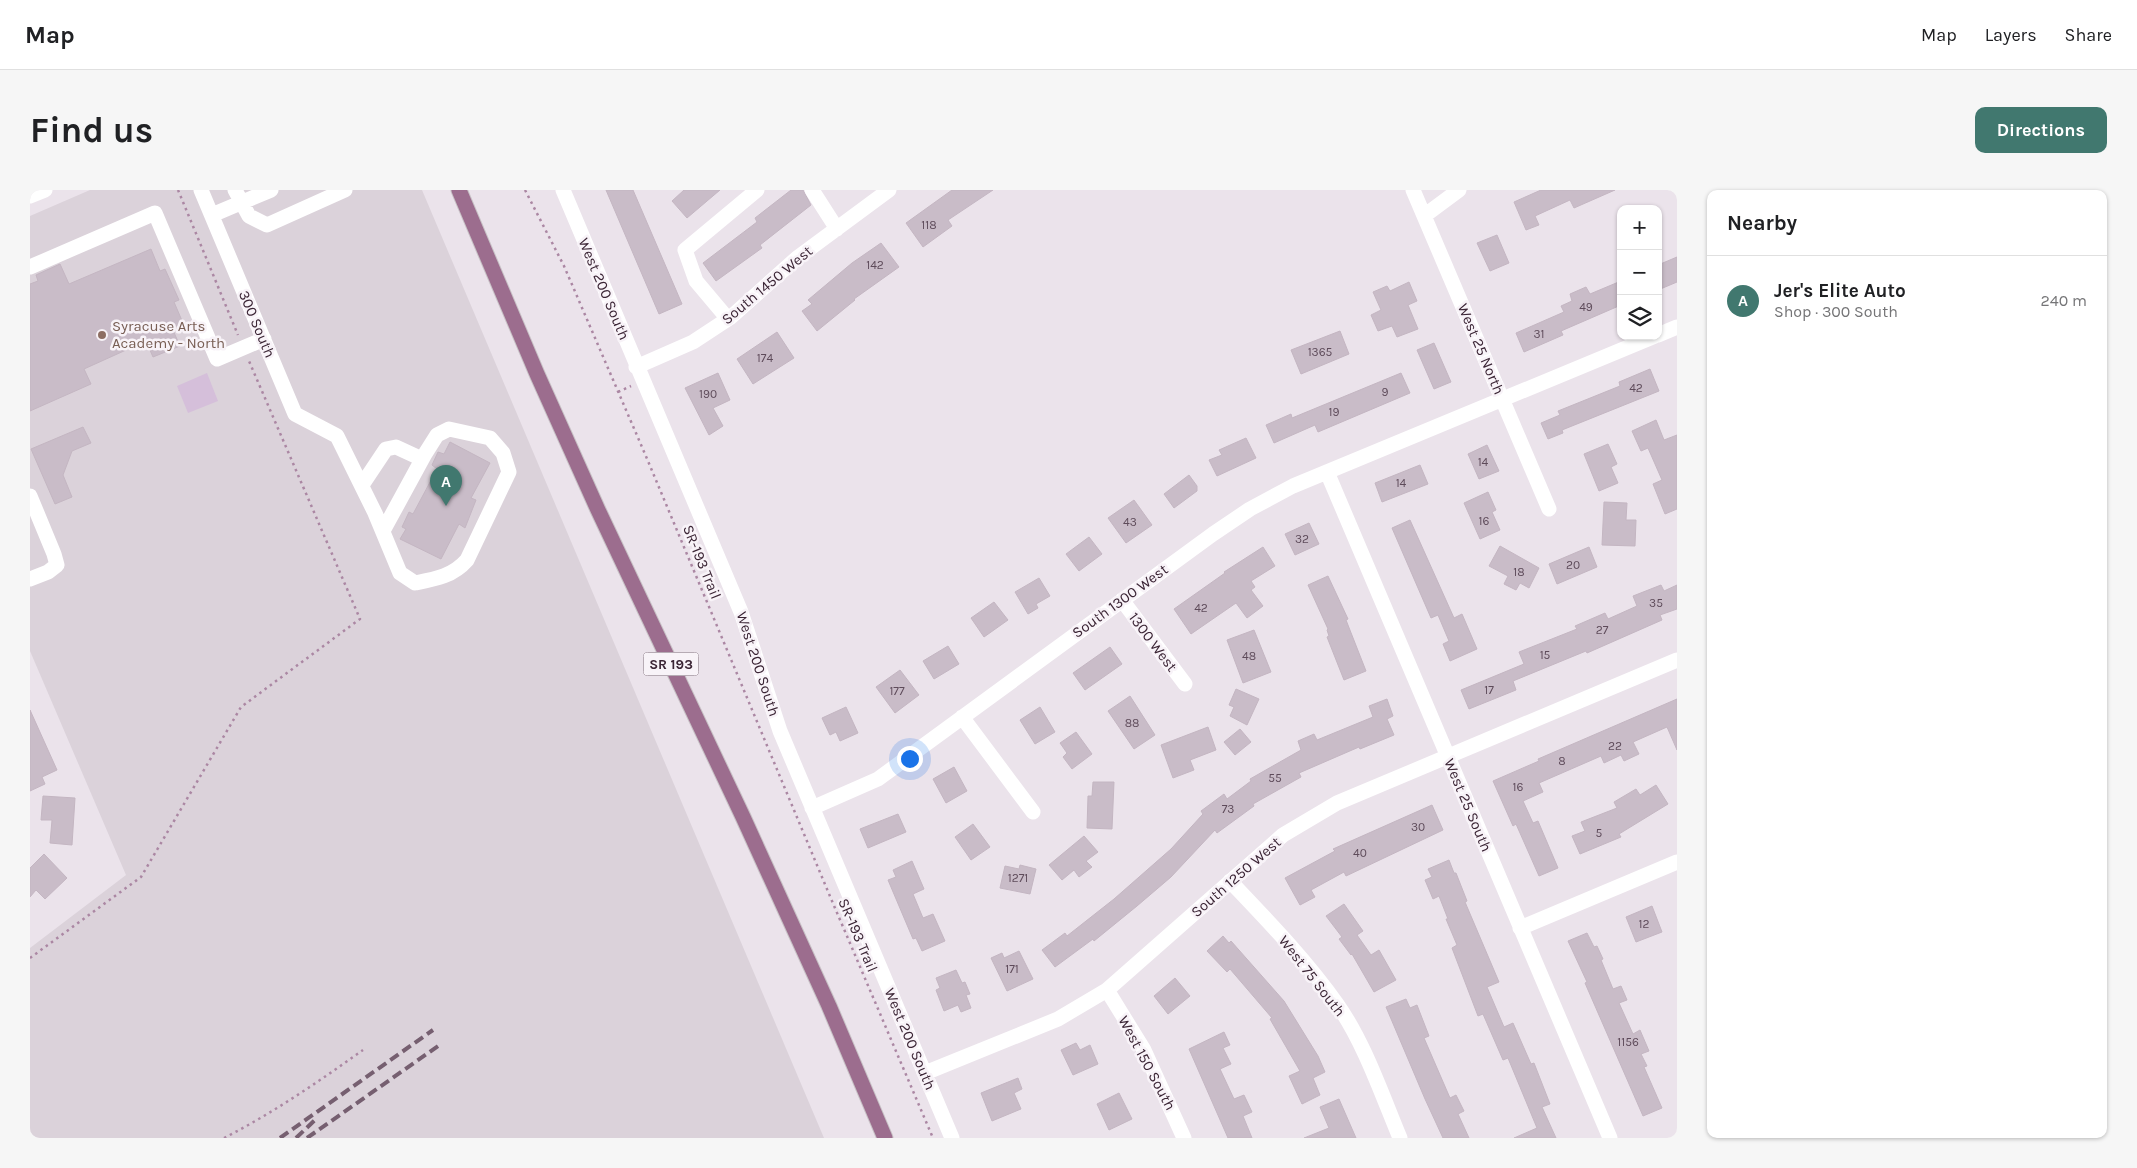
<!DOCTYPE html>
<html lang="en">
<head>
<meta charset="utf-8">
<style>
  :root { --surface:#fff; --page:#f6f6f6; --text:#202124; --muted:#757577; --line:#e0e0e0; --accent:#41786f }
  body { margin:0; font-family:Karla,sans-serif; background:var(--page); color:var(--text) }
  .controls { position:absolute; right:15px; top:15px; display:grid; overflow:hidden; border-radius:10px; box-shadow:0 1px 4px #0004 }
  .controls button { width:45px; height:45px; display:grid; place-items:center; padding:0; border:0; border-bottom:1px solid var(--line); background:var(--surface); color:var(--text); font:25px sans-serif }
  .you { position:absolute; left:879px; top:568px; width:18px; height:18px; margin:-12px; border:4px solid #fff; border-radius:50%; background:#1a73e8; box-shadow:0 0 0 8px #1a73e833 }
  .badge { display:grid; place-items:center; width:32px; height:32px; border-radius:50%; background:var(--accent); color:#fff; font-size:16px; font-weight:700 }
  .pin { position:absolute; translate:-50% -41px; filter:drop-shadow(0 1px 2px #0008) }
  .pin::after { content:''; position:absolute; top:26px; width:18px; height:15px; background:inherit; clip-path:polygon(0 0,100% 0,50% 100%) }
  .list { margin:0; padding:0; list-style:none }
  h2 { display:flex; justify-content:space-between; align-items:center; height:65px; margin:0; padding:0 20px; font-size:21px }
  h2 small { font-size:16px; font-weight:400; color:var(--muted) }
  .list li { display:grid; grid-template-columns:32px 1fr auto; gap:15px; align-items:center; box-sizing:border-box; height:90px; padding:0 20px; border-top:1px solid var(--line) }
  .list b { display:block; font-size:19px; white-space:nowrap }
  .list p { margin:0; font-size:16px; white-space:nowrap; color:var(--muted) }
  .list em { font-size:16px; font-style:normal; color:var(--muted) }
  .icon { flex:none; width:28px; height:28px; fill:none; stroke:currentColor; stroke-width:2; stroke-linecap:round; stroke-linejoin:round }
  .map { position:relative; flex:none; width:1647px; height:948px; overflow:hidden; border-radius:10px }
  header { display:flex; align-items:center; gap:30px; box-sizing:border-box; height:70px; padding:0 25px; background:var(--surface); border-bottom:1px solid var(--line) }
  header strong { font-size:24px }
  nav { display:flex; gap:28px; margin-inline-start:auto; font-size:18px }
  .intro { display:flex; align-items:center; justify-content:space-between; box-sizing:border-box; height:120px; padding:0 30px }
  h1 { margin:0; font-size:35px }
  .button { padding:12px 22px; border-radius:10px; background:var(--accent); color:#fff; font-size:18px; font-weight:700 }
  main { display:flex; gap:30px; padding:0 30px }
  aside { flex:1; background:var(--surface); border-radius:10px; box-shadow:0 1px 4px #0004 }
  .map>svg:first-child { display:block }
  .built { fill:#dbd2da }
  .green { fill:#d5bfda }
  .building { fill:#c9bcc8; stroke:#c4b6c2 }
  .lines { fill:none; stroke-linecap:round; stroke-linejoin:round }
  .major-casing { stroke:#c8c2c6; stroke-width:17 }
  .path { stroke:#ab87a3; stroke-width:2.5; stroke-dasharray:2.5 4; stroke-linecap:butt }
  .minor { stroke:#fff; stroke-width:15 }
  .major { stroke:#9c6d8e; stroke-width:15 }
  .rail { stroke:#765f70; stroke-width:4; stroke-dasharray:10 5; stroke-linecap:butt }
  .education-dot { fill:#8d6e63; stroke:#f8f3f8; stroke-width:2 }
  .labels { text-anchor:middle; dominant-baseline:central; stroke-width:5; stroke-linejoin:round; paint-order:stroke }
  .number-label { font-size:12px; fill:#5e4b5a }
  .shield { fill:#f8f3f8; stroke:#746370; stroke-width:1 }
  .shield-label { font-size:14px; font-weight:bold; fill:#3b2535 }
  .street-label { font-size:15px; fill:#3b2535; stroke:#f8f3f8 }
  .education-label { font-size:15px; fill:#785e54; stroke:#f8f3f8; text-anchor:start }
</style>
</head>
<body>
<header>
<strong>Map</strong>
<nav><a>Map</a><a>Layers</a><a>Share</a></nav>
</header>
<div class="intro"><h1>Find us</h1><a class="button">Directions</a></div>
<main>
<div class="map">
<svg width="1647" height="948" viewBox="0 0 1647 948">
  <rect width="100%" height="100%" fill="#ebe3eb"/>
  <path class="built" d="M 60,0 L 392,0 L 794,948 L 0,948 L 0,758 L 96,685 L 0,461 L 0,26 Z"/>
  <path class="green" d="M 177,183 L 188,211 L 158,223 L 147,196 Z"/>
  <path class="building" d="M 576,0 L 603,0 L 652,114 L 629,124 Z
    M 654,0 L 690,0 L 657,28 L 642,11 Z
    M 761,0 L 773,0 L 781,15 L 730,55 L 732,58 L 686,91 L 673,73 L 727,32 L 725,28 Z
    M 922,0 L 963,0 L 918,30 L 922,36 L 893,57 L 876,33 Z
    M 1511,0 L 1585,0 L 1544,18 L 1540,10 L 1505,26 L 1509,35 L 1496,40 L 1484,12 Z
    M 1467,45 L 1479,73 L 1460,81 L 1447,53 Z
    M 851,53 L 869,77 L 824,109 L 825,110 L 787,141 L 772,121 L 782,114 L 778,110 L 822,73 Z
    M 121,59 L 130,81 L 135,79 L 149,110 L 144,112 L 153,133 L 142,138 L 150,156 L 123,167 L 116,151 L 54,179 L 61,194 L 0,221 L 0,94 L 8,91 L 6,85 L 30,74 L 39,94 Z
    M 1647,67 L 1647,92 L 1628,100 L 1628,75 Z
    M 1591,91 L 1591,115 L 1531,141 L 1533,145 L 1494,162 L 1486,143 L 1534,122 L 1531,116 L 1542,111 L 1540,104 L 1556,97 L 1560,104 Z
    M 1379,92 L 1387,111 L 1378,115 L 1388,139 L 1367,147 L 1362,136 L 1348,141 L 1341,125 L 1351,120 L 1343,102 L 1357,96 L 1360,101 Z
    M 1310,141 L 1319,164 L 1271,184 L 1261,160 Z
    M 747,142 L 764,168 L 723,194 L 707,169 Z
    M 1404,153 L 1421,192 L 1404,199 L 1387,160 Z
    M 1620,179 L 1629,201 L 1532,240 L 1533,243 L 1518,249 L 1511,233 L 1530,225 L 1528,221 L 1590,196 L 1589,192 Z
    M 688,183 L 700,210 L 683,218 L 693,236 L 679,245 L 655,198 Z
    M 1371,183 L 1380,203 L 1288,242 L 1285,235 L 1244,253 L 1236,235 L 1261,224 L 1262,228 Z
    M 1626,230 L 1634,250 L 1647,245 L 1647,319 L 1635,324 L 1623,294 L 1632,290 L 1618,258 L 1611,261 L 1602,241 Z
    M 53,237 L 61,253 L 42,261 L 33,285 L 42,307 L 25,314 L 1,259 Z
    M 1216,248 L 1226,268 L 1187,286 L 1179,270 L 1192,265 L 1189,260 Z
    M 420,252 L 460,273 L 441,308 L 446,310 L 435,338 L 429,334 L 411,369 L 370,349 L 376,339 L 372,337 L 379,322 L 383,324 L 407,279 L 402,275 L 408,262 L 414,264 Z
    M 1578,254 L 1587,274 L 1581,277 L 1588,293 L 1569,301 L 1554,264 Z
    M 1457,255 L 1469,281 L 1449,289 L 1438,264 Z
    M 1390,275 L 1398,294 L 1352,312 L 1345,293 Z
    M 1159,285 L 1167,296 L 1167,301 L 1144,318 L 1134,304 Z
    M 1458,302 L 1466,320 L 1462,322 L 1470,340 L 1450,349 L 1434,313 Z
    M 1104,310 L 1122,335 L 1096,353 L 1078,328 Z
    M 1574,312 L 1597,313 L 1596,330 L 1606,330 L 1605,356 L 1572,355 Z
    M 1380,330 L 1424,428 L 1432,424 L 1447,459 L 1420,471 L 1413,454 L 1419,451 L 1408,425 L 1401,428 L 1362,338 Z
    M 1279,333 L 1289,354 L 1265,365 L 1255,344 Z
    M 1059,347 L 1072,364 L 1049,381 L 1036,364 Z
    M 1470,356 L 1509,378 L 1499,398 L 1490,393 L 1486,400 L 1474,394 L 1478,386 L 1459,376 Z
    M 1233,357 L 1245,376 L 1221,391 L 1225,397 L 1221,400 L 1233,416 L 1217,428 L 1206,413 L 1161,444 L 1144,419 L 1195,383 L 1194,382 Z
    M 1559,357 L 1567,377 L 1527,394 L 1519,374 Z
    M 1298,386 L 1318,429 L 1316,430 L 1336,481 L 1314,490 L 1297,447 L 1299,446 L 1297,440 L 1298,439 L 1278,395 Z
    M 1009,388 L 1020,406 L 1006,414 L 1008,418 L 998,424 L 985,402 Z
    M 1631,395 L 1634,401 L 1647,395 L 1647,419 L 1630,425 L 1632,430 L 1557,463 L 1556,461 L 1483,491 L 1486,500 L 1439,519 L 1431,500 L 1494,474 L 1489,462 L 1547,439 L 1545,436 L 1575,423 L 1578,429 L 1607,416 L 1603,406 Z
    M 964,412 L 978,430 L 954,447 L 941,428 Z
    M 1224,440 L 1241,482 L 1213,493 L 1197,450 Z
    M 918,456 L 929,474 L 904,489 L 893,471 Z
    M 1080,457 L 1092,474 L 1055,500 L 1043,483 Z
    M 870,480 L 889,505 L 865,523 L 846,497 Z
    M 1206,499 L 1229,509 L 1217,535 L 1200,526 L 1204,517 L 1199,515 Z
    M 1100,506 L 1125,545 L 1104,559 L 1078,521 Z
    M 1357,509 L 1363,526 L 1357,529 L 1364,545 L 1330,559 L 1329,557 L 1269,583 L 1271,587 L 1223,614 L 1224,616 L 1187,643 L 1185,640 L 1141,687 L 1107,716 L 1064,751 L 1063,749 L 1025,777 L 1012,760 L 1035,743 L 1037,746 L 1084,709 L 1141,659 L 1173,624 L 1171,621 L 1194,604 L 1197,609 L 1221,591 L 1220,589 L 1271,560 L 1268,551 L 1284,544 L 1287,550 L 1343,527 L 1339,516 Z
    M 1647,509 L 1647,560 L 1637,537 L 1603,552 L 1609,564 L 1594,571 L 1591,565 L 1574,573 L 1571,566 L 1509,593 L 1513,602 L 1493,611 L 1503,633 L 1508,631 L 1528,678 L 1509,686 L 1486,634 L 1483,636 L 1463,591 L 1509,571 L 1508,569 Z
    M 816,517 L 828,543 L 810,551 L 806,542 L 800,545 L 792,528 Z
    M 1010,517 L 1025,542 L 1005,554 L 990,530 Z
    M 0,520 L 27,580 L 12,587 L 15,594 L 0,601 Z
    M 1178,537 L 1186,560 L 1160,570 L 1164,580 L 1143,588 L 1131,555 Z
    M 1210,539 L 1221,552 L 1205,565 L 1194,552 Z
    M 1046,542 L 1062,564 L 1042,579 L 1033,567 L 1037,563 L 1030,553 Z
    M 924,577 L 937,601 L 916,613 L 903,589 Z
    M 1063,592 L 1084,592 L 1082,639 L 1057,638 L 1058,606 L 1062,606 Z
    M 1626,595 L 1638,614 L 1589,644 L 1591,647 L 1550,664 L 1542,646 L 1555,641 L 1551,632 L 1587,618 L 1584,612 L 1606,599 L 1610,605 Z
    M 13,606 L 45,608 L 42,655 L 20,653 L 22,630 L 11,630 Z
    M 1402,615 L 1413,640 L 1316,686 L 1314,682 L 1281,700 L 1285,707 L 1270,715 L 1255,688 L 1305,661 L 1303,659 Z
    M 868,624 L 876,642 L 838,658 L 830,639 Z
    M 943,634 L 960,657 L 941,670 L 925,647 Z
    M 1054,646 L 1068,662 L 1056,671 L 1062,677 L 1049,687 L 1044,680 L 1032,690 L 1019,675 Z
    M 14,664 L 37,688 L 15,709 L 6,700 L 0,707 L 0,678 Z
    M 1419,670 L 1424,683 L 1426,683 L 1437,711 L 1435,712 L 1469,792 L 1457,797 L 1474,837 L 1483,833 L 1501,874 L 1504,873 L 1520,914 L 1512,917 L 1526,948 L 1484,948 L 1507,938 L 1478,868 L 1473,870 L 1453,824 L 1448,826 L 1422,758 L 1427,755 L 1416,729 L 1418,729 L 1409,706 L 1403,709 L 1395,690 L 1402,687 L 1398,679 Z
    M 882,671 L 894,699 L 883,704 L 893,728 L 903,724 L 915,751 L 892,761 L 886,748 L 883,749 L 858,690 L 866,687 L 863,680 Z
    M 990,675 L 1006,679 L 1000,704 L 970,698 L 975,676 L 989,679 Z
    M 1314,714 L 1333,741 L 1327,745 L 1341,765 L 1349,760 L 1366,790 L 1344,802 L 1322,764 L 1321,765 L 1309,749 L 1312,747 L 1296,726 Z
    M 1622,716 L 1632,742 L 1606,752 L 1596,727 Z
    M 1557,743 L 1564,757 L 1567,756 L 1573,769 L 1571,770 L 1583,799 L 1591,796 L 1597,810 L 1589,813 L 1603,844 L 1610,840 L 1619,861 L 1611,864 L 1617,876 L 1614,877 L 1632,918 L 1613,926 L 1555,793 L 1557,792 L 1538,751 Z
    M 1193,746 L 1199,753 L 1201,751 L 1254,811 L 1288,866 L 1295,882 L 1283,888 L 1290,905 L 1272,914 L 1259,886 L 1270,881 L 1240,829 L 1242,828 L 1200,779 L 1197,782 L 1177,761 Z
    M 989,761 L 1003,789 L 977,801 L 961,768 L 972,763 L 974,768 Z
    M 926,780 L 932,793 L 935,792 L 940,804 L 936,805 L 941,818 L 931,822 L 928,815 L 914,821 L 906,800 L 910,798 L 906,788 Z
    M 1145,788 L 1160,806 L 1138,824 L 1124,806 Z
    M 1376,809 L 1380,818 L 1387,815 L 1399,846 L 1394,848 L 1420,908 L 1426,905 L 1434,921 L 1428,924 L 1439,948 L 1413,948 L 1395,909 L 1356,817 Z
    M 1194,842 L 1200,855 L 1193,858 L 1201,874 L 1190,879 L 1204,909 L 1214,905 L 1222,922 L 1213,926 L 1222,948 L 1198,948 L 1159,859 Z
    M 1046,853 L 1050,860 L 1060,855 L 1068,874 L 1043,885 L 1031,860 Z
    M 988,888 L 992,899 L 984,903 L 991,919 L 962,931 L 951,903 Z
    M 1089,903 L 1102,929 L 1079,940 L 1067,914 Z
    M 1309,909 L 1326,948 L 1274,948 L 1299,938 L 1290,917 Z"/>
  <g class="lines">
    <defs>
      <path id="major" d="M 429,0 L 507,184 L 568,320 L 713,627 L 799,816 L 855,948"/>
    </defs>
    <use href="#major" class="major-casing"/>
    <path class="path" d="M 148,0 L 208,145
      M 495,0 L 534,76 L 618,271 L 802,711 L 903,948
      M 588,202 L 601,196
      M 0,768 L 111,687 L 211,517 L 330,429 L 219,171
      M 194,948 C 243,923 288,892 333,860"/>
    <path class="minor" d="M 171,0 L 265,224 L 307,246 L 345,323 L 370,383 L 385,393 C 406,389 423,386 437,370 L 479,282 L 473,263 L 460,248 L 419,239 L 407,245 L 395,264 L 353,341
      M 205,0 L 219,26 L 237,35 L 315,0
      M 533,0 L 711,422 L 750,541 L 922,948
      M 782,0 L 807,39
      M 1383,0 L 1519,319
      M 0,6 L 15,0
      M 182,25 L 241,0
      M 1394,26 L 1429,0
      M 0,77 L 125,23 L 187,169 L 234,149
      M 698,129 L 666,91 L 655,60 L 727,0
      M 1628,145 L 1647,137
      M 606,177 L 663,152 L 701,127 L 767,68 L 859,0
      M 1297,282 L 1580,948
      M 332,295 L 356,259 L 366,257 L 392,269
      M 0,306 L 24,364 L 27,375 L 18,382 L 0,389
      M 1092,410 L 1155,494
      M 932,527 L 1003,622
      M 782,618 L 848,589 L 1183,344 L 1220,319 L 1263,296 L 1625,146
      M 1200,691 C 1237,730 1276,770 1307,814 C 1334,852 1352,905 1370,948
      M 1490,738 L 1647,672
      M 1077,800 L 1114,860 L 1154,948
      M 895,883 L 1028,829 L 1077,800 L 1253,645 L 1307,613 L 1647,470"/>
    <use href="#major" class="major"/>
    <path class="rail" d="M 250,948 L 403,840
      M 266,948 L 285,930
      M 277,948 L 411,854"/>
  </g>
  <circle class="education-dot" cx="72" cy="145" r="5"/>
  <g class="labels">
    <g class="number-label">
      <text x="899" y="35">118</text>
      <text x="845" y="75">142</text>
      <text x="1556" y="117">49</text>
      <text x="1509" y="144">31</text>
      <text x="1290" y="162">1365</text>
      <text x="735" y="168">174</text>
      <text x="1606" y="198">42</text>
      <text x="1355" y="202">9</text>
      <text x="678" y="204">190</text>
      <text x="1304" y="222">19</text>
      <text x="1453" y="272">14</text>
      <text x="1371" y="293">14</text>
      <text x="1454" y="331">16</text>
      <text x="1100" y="332">43</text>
      <text x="1272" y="349">32</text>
      <text x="1543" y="375">20</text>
      <text x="1489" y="382">18</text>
      <text x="1626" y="413">35</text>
      <text x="1171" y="418">42</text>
      <text x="1572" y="440">27</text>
      <text x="1515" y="465">15</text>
      <text x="1219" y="466">48</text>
      <text x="1459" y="500">17</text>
      <text x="867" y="501">177</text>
      <text x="1102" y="533">88</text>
      <text x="1585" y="556">22</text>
      <text x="1532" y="571">8</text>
      <text x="1245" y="588">55</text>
      <text x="1488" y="597">16</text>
      <text x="1198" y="619">73</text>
      <text x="1388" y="637">30</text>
      <text x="1569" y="643">5</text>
      <text x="1330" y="663">40</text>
      <text x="988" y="688">1271</text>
      <text x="1614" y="734">12</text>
      <text x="982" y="779">171</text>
      <text x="1598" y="852">1156</text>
    </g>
    <rect class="shield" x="613.5" y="462.5" width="55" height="23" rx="4"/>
    <g class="shield-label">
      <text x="641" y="474">SR 193</text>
    </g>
    <g class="street-label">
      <text transform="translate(737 95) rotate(-40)">South 1450 West</text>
      <text transform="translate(574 99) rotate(67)">West 200 South</text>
      <text transform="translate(227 134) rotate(67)">300 South</text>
      <text transform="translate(1451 159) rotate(67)">West 25 North</text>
      <text transform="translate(672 372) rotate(68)">SR-193 Trail</text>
      <text transform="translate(1090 411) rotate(-36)">South 1300 West</text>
      <text transform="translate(1123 452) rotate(53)">1300 West</text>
      <text transform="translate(728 474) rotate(72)">West 200 South</text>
      <text transform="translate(1438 615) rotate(67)">West 25 South</text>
      <text transform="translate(1206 687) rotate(-41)">South 1250 West</text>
      <text transform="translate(828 745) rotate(67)">SR-193 Trail</text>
      <text transform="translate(1282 786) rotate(52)">West 75 South</text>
      <text transform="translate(880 849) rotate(67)">West 200 South</text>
      <text transform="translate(1117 873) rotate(62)">West 150 South</text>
    </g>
    <g class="education-label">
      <text x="82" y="136">Syracuse Arts<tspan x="82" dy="17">Academy - North</tspan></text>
    </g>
  </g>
</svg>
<div class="controls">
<button>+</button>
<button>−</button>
<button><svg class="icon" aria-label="layers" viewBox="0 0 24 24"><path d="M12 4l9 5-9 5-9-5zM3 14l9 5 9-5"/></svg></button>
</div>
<div class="you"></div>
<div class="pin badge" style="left:416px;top:316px">A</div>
</div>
<aside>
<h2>Nearby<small></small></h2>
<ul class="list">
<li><span class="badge">A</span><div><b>Jer's Elite Auto</b><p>Shop · 300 South</p></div><em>240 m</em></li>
</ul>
</aside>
</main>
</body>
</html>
